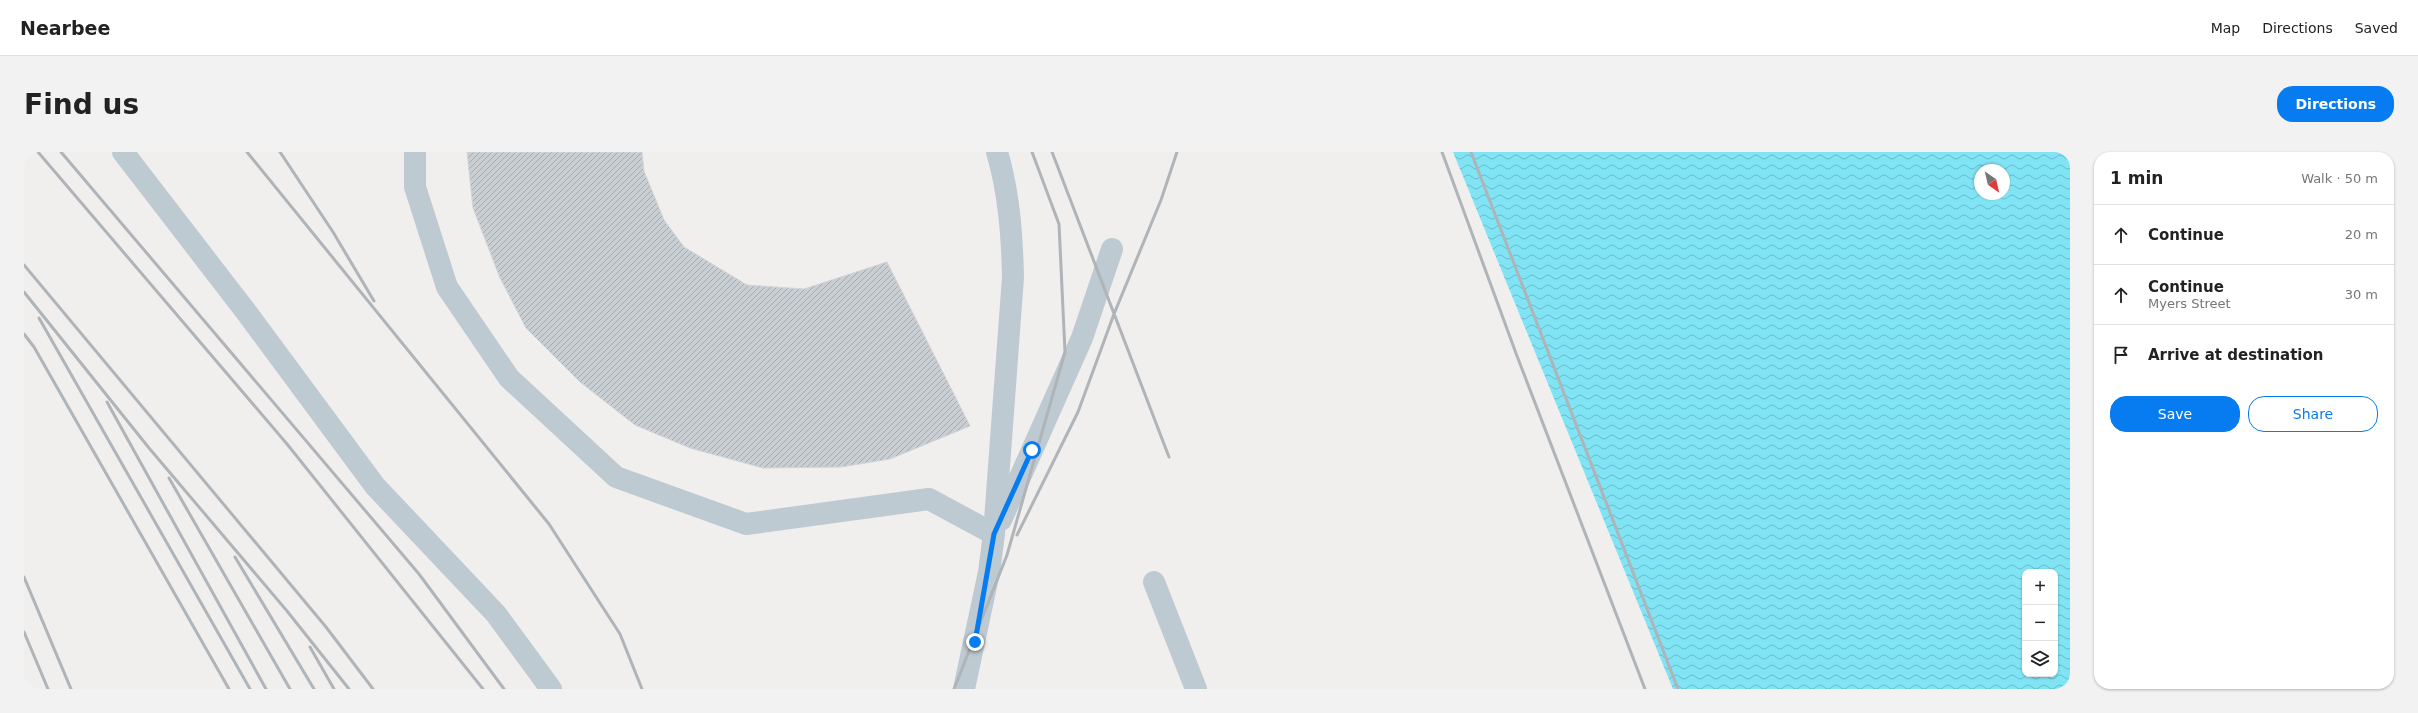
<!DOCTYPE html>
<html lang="en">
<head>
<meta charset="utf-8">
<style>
  :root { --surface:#fff; --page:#f2f2f2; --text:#222; --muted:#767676; --line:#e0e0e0; --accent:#077cf1 }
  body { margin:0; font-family:"DejaVu Sans",sans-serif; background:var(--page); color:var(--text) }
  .controls { position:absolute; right:12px; bottom:12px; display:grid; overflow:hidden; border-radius:8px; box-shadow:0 1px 3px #0004 }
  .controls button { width:36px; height:36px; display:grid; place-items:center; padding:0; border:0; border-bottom:1px solid var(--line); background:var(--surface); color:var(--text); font:20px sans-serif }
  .compass { position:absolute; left:1950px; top:12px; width:36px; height:36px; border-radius:50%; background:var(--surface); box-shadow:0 1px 3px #0004; rotate:146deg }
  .stop { position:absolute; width:12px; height:12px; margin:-9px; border:3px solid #077cf1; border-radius:50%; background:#fff }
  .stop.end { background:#077cf1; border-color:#fff; box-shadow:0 1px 4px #0008 }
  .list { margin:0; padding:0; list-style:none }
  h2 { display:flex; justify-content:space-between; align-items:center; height:52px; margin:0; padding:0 16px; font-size:17px }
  h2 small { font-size:13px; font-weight:400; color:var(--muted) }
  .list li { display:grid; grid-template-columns:26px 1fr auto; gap:12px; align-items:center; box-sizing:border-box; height:60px; padding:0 16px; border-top:1px solid var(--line) }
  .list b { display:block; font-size:15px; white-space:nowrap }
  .list p { margin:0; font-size:13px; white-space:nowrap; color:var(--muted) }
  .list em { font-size:13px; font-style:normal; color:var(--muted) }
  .actions { display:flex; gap:8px; padding:12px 16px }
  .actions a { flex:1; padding:9px 0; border:1px solid var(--accent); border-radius:16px; text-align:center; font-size:14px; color:var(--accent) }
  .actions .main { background:var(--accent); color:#fff }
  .icon { flex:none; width:22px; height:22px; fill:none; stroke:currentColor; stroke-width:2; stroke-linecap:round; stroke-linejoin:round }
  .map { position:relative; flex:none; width:2046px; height:537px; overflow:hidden; border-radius:16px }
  header { display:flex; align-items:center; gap:24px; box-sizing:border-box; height:56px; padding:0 20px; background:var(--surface); border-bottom:1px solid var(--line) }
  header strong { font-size:19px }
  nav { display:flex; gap:22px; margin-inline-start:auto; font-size:14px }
  .intro { display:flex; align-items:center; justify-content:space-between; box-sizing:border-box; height:96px; padding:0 24px }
  h1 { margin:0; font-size:28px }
  .button { padding:10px 18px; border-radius:16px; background:var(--accent); color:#fff; font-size:14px; font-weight:700 }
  main { display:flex; gap:24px; padding:0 24px }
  aside { flex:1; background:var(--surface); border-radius:16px; box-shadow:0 1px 3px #0004 }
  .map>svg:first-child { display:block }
  .water { fill:url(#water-waves); fill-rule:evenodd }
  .building { fill:url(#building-hatch); stroke:#d1d4da }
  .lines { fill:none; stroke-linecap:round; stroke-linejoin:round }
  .minor { stroke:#bdcad2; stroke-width:22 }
  .rail { stroke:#afb4b9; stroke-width:3 }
  .route { stroke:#077cf1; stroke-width:5 }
</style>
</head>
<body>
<header>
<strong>Nearbee</strong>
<nav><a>Map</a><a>Directions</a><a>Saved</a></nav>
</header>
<div class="intro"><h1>Find us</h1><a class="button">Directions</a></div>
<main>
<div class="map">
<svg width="2046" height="537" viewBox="0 0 2046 537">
  <defs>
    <pattern id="water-waves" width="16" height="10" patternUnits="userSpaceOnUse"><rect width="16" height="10" fill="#80e4f5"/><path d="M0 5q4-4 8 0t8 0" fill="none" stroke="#6abbca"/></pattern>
    <pattern id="building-hatch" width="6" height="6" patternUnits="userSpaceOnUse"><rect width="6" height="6" fill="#c9ced3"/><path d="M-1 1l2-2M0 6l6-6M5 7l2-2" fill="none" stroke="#a5aaae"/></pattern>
  </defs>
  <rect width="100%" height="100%" fill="#f1eeee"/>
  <path class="water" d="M 1429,0 L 2046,0 L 2046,537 L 1649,537 ZM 1956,18 L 1980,18 L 1980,42 L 1956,42 ZM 2001,420 L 2031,420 L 2031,522 L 2001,522 Z"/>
  <path class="building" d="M 443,0 L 618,0 L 620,19 L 640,68 L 660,95 L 723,133 L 780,137 L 863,110 L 946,274 L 866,307 L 817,315 L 739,316 L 666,296 L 611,273 L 556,230 L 502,176 L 476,126 L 449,56 Z"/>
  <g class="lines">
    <path class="minor" d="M 99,0 L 223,161 L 351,334 L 472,462 L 527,537
      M 391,0 L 391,35 L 423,135 L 485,226 L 592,325 L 722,372 L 905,347 L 970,382
      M 977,368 L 1058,186 L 1088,97
      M 1130,430 L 1172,537
      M 940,537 L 965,420 L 970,382 L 989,125 C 988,82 985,41 973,0"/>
    <path class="rail" d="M 14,0 L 263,292 L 459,537
      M 37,0 L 395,422 L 480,537
      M 223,0 L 525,372 L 596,482 L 618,537
      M 256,0 L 309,80 L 350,149
      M 1028,0 L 1145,305
      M 1418,0 L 1493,204 L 1621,537
      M 1447,0 L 1654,537
      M 0,113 L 302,475 L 349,537
      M 0,140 L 125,296 L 263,459 L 325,537
      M 15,166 L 226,537
      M 0,182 L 10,195 L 205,537
      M 83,250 L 242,537
      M 145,326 L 266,537
      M 993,383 L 1054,260 L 1090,162 L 1137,48 L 1153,0
      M 211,405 L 290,537
      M 0,425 L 47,537
      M 0,480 L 24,537
      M 286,495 L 310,537
      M 930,537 L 983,403 L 1041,200 L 1035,72 L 1008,0"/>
  </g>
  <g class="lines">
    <path class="route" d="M 951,490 L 970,382 L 1008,298"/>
  </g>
</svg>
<div class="controls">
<button>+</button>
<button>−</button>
<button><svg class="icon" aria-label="layers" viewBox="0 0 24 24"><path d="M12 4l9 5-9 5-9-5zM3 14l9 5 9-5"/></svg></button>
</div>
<svg class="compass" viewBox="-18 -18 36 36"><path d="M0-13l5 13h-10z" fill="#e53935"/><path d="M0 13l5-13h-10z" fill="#767676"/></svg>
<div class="stop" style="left:1008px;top:298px"></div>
<div class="stop end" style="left:951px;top:490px"></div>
</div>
<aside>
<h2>1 min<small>Walk · 50 m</small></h2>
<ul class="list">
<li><svg class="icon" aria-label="ahead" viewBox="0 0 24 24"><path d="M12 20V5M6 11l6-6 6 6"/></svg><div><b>Continue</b></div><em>20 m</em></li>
<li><svg class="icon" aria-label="ahead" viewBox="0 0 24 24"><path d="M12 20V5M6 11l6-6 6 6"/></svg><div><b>Continue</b><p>Myers Street</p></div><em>30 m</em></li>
<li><svg class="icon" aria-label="arrive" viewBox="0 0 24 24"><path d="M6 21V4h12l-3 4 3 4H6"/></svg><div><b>Arrive at destination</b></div></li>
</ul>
<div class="actions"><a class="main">Save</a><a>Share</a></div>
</aside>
</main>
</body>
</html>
